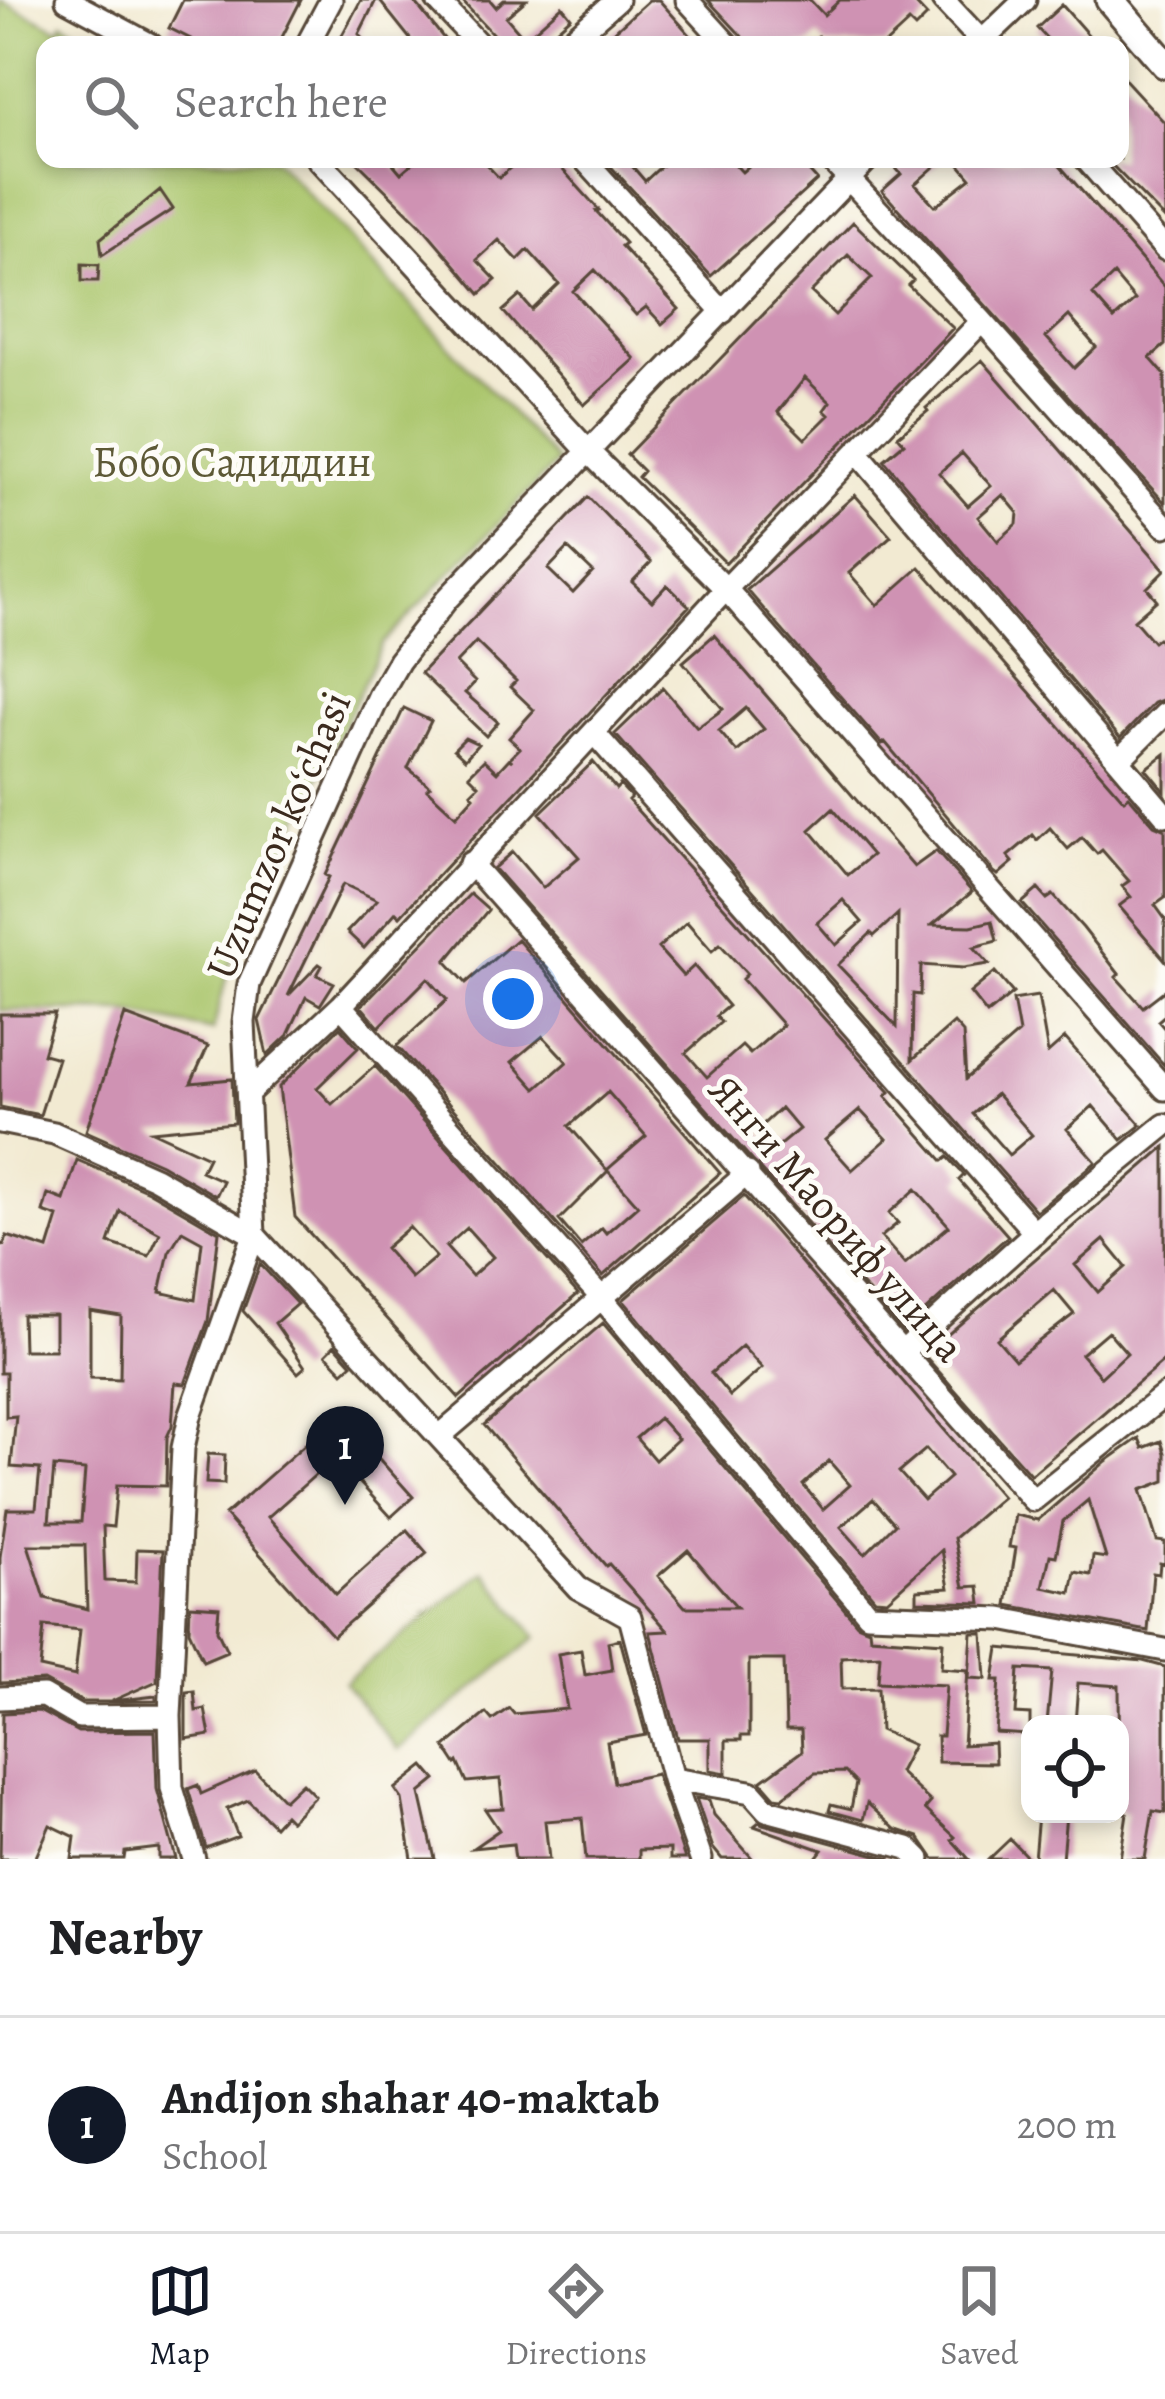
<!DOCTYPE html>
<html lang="en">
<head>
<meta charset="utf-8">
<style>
  :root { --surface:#fff; --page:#f2f2f2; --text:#202124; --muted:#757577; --line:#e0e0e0; --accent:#111827 }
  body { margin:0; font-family:Alegreya,serif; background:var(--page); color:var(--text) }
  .controls { position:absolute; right:36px; bottom:36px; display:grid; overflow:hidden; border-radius:24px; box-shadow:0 6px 18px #0003 }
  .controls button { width:108px; height:108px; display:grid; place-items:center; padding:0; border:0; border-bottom:3px solid var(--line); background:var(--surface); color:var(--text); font:60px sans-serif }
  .you { position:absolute; left:513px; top:999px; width:42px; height:42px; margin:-30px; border:9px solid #fff; border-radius:50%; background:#1a73e8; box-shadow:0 0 0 18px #1a73e833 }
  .badge { display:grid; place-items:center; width:78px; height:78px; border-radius:50%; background:var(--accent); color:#fff; font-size:39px; font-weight:700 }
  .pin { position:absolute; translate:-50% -99px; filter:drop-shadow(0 3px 6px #0008) }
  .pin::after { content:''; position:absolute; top:63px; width:42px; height:36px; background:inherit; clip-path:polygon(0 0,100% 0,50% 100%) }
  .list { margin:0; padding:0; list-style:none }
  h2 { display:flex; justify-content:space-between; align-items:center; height:156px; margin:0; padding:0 48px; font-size:51px }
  h2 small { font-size:39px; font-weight:400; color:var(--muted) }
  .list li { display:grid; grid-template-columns:78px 1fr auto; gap:36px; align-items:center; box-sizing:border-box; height:216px; padding:0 48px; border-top:3px solid var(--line) }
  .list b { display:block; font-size:45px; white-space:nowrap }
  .list p { margin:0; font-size:39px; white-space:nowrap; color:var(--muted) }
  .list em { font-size:39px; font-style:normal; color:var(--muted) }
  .icon { flex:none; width:66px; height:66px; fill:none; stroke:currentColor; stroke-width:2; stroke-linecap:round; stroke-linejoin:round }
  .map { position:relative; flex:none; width:1165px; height:1859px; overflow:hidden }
  .search { position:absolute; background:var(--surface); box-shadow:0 6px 18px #0003; left:36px; right:36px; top:36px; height:132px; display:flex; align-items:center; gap:30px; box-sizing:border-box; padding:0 42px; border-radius:24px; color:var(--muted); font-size:45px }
  .sheet { height:372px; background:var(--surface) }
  nav { display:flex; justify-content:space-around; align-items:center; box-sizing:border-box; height:168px; border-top:3px solid var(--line); background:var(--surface); font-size:33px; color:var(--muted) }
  nav a { display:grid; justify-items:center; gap:6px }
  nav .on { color:var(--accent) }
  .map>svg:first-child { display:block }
  .green { fill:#abc66d; stroke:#737846; stroke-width:3 }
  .building { fill:#cf92b3; fill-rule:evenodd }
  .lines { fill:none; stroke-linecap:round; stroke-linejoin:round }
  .minor-casing { stroke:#564739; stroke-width:27 }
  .major-casing { stroke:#564739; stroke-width:33 }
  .minor { stroke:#fff; stroke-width:21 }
  .major { stroke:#fff; stroke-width:27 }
  .labels { text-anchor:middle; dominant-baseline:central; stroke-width:10; stroke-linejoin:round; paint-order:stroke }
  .park-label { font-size:42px; fill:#5d5936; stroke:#fdfcf7 }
  .street-label { font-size:42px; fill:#3b2a1e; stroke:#fdfcf7 }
</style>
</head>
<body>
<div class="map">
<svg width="1165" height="1859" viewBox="0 0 1165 1859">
  <rect width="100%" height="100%" fill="#fdfcf7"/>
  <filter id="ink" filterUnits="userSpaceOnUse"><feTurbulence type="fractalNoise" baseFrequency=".00833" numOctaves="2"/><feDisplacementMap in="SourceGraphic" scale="24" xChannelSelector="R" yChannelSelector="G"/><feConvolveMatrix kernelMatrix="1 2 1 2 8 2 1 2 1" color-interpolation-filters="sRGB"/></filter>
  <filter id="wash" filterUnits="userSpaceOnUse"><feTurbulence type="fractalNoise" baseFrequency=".004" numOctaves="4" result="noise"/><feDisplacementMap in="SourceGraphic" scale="48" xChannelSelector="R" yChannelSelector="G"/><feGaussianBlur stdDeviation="2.7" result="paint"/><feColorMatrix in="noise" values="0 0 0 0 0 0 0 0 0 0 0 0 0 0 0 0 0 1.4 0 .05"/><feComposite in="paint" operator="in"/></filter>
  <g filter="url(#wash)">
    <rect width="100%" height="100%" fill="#f2ead2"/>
    <path class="green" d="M 0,0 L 59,29 L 63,22 L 101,45 L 45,45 L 45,159 L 275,159 L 557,462 L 382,644 L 229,967 L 213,1031 L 124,1012 L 0,1010 Z
      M 484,1571 L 537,1637 L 398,1750 L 344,1683 Z"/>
    <g id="blocks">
      <path class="building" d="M 183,0 L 301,0 L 278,45 L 203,45 L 169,28 Z
        M 361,0 L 376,0 L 359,34 L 369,45 L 349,45 L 341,37 Z
        M 379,0 L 413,0 L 449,45 L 415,45 Z
        M 461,0 L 490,0 L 496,7 L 504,0 L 526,0 L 506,17 L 525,39 L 562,6 L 571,17 L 539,45 L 503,45 Z
        M 649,0 L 659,0 L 699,45 L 599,45 Z
        M 708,0 L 810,0 L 824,15 L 840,0 L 912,0 L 927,16 L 915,28 L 909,22 L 884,45 L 826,45 L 818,36 L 808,45 L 750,45 Z
        M 1062,5 L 1097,45 L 1053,45 L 1037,28 Z
        M 1120,74 L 1165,123 L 1165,219 L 1106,159 L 1120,159 Z
        M 354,159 L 389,159 L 401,173 L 417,159 L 481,159 L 499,178 L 520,159 L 553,159 L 599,210 L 596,211 L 625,243 L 621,246 L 679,309 L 662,324 L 646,307 L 636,315 L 595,270 L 573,291 L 635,359 L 584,405 L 503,311 L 520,296 L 532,310 L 559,284 L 528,250 L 518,260 L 499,240 L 477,260 L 496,280 L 480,294 L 422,226 Z
        M 604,159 L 626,159 L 645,181 L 669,159 L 730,159 L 742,172 L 757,159 L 798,159 L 817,180 L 711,276 Z
        M 888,159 L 943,159 L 915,184 L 935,206 L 971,178 L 955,159 L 1054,159 L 1165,287 L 1165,345 L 1150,358 L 1165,375 L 1165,503 L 882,191 L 901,174 ZM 1114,275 L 1135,300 L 1114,319 L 1093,295 ZM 1069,316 L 1096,347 L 1074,368 L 1046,337 Z
        M 160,190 L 173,209 L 102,255 L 100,239 Z
        M 853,222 L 913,280 L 908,285 L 953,328 L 726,563 L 638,477 L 643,471 L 627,455 ZM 848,255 L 872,278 L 835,315 L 811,292 ZM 805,378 L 830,402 L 824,410 L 829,415 L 805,439 L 778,412 Z
        M 82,264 L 99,265 L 98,281 L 82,281 Z
        M 982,360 L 1165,570 L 1147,588 L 1157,600 L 1134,620 L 1153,642 L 1158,638 L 1165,646 L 1165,699 L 1154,703 L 1120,738 L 884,460 L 904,443 L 898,436 L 928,411 L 926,408 ZM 962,453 L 991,486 L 968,506 L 939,473 ZM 1003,495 L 1018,513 L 1017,524 L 998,541 L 978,517 Z
        M 855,495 L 891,536 L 849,573 L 877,605 L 920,567 L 1124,800 L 1129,796 L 1154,825 L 1165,830 L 1165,898 L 1155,905 L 1165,919 L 1165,960 L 1119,906 L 1131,897 L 1122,886 L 1129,881 L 1102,850 L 1097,854 L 1082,837 L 1068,849 L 1050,828 L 1037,840 L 1033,835 L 1008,856 L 1013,862 L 998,875 L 994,872 L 885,742 L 882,744 L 747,590 Z
        M 588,497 L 651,562 L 632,582 L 652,601 L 667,585 L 689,606 L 400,916 L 396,912 L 364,948 L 347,932 L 377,900 L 343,884 L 288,996 L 319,964 L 322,966 L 317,975 L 334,983 L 320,1005 L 306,997 L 288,1035 L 267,1055 L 259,1020 L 329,877 L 325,875 L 404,708 L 431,721 L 408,768 L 430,786 L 427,789 L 456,816 L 474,796 L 471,793 L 479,785 L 469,775 L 484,760 L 497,772 L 509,759 L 512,761 L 510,758 L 520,748 L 509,738 L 534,710 L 510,687 L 516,681 L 476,642 L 456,663 L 475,682 L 465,693 L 498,722 L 486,736 L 421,673 ZM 568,548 L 593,572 L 573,593 L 548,569 Z
        M 714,635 L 914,867 L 936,851 L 972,892 L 932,925 L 971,926 L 992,921 L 997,941 L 974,947 L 989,964 L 963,968 L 921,965 L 920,995 L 913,994 L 912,1060 L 954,1023 L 963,1033 L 966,1079 L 1019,1033 L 1013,1000 L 1038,996 L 1048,1053 L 1065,1038 L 1141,1125 L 1122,1140 L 1093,1106 L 1067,1129 L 1096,1162 L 1036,1211 L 615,734 L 663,688 L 697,728 L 723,709 L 683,662 ZM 746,708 L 764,729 L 737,752 L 719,731 ZM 833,809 L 872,855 L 848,875 L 810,830 ZM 843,900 L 862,922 L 836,945 L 817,923 ZM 898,914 L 897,1027 L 838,965 L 871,933 L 874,936 ZM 996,1094 L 1032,1135 L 1009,1155 L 973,1114 Z
        M 465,738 L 478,744 L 465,759 L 454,749 Z
        M 1165,754 L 1165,792 L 1146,769 Z
        M 593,762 L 616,789 L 620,785 L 631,797 L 628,800 L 890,1092 L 886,1096 L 943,1161 L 948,1157 L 964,1175 L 959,1180 L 1008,1236 L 903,1331 L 494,868 L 512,852 L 543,888 L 579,857 L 540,813 ZM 687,922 L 712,951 L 720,944 L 747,974 L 742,979 L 783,1025 L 750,1054 L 742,1046 L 707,1077 L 686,1053 L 721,1022 L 716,1016 L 728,1006 L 694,966 L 683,976 L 658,948 ZM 781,1108 L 799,1129 L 775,1149 L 758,1129 ZM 860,1110 L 887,1139 L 852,1170 L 825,1140 ZM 916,1189 L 949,1226 L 905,1264 L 881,1237 L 898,1223 L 889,1213 Z
        M 1038,889 L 1047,899 L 1053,895 L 1083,928 L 1119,974 L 1116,977 L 1143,1007 L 1165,990 L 1165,1015 L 1158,1021 L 1165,1029 L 1165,1066 L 1022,903 Z
        M 470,894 L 488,910 L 446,961 L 466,983 L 517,939 L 720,1173 L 603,1276 L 397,1046 L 447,1000 L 428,978 L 379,1027 L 361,1006 ZM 543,1036 L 567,1062 L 536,1089 L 512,1062 ZM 608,1092 L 646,1136 L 607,1170 L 569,1126 ZM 608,1171 L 638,1205 L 606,1233 L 602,1228 L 581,1246 L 559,1220 Z
        M 995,972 L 1013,993 L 987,1014 L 970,993 Z
        M 0,1014 L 55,1014 L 43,1054 L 58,1058 L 40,1115 L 0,1107 Z
        M 125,1015 L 208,1046 L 191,1083 L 232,1079 L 234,1123 L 152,1131 L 208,1157 L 201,1171 L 223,1181 L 216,1196 L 161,1164 L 86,1131 Z
        M 340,1027 L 358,1048 L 317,1088 L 332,1104 L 375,1066 L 578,1294 L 459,1398 L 295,1217 L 279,1087 ZM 409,1227 L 436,1257 L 411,1278 L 385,1248 ZM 467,1228 L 493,1257 L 472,1276 L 446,1247 Z
        M 1165,1147 L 1165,1360 L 1031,1475 L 924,1355 ZM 1104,1240 L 1126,1267 L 1098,1292 L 1075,1265 ZM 1054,1290 L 1074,1314 L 1015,1360 L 997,1339 ZM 1108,1331 L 1127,1353 L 1101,1377 L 1081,1354 Z
        M 77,1160 L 148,1191 L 219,1232 L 208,1321 L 185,1384 L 175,1383 L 172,1426 L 167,1437 L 166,1486 L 117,1485 L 113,1527 L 103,1526 L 105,1581 L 136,1582 L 137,1549 L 163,1550 L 157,1681 L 112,1701 L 156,1696 L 156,1701 L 83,1702 L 44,1681 L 0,1683 L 0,1557 L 7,1509 L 36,1509 L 40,1469 L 11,1467 L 16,1416 L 6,1417 L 6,1373 L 0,1373 L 0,1243 L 4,1245 L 7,1236 L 48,1249 L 58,1217 L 43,1212 L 48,1194 L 64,1200 ZM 120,1211 L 160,1233 L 149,1256 L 109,1243 ZM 182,1231 L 202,1242 L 195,1300 L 160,1292 L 169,1252 ZM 90,1311 L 121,1316 L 120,1379 L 90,1378 ZM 22,1315 L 55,1315 L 55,1350 L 23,1350 ZM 54,1467 L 85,1470 L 81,1522 L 49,1522 ZM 28,1545 L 85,1545 L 87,1609 L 45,1598 ZM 44,1626 L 80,1630 L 75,1676 L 40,1668 Z
        M 744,1196 L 1002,1497 L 954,1538 L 964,1587 L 979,1586 L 981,1603 L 917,1601 L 917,1590 L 949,1588 L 942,1550 L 887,1600 L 875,1599 L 623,1300 ZM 742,1346 L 762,1368 L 730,1396 L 711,1373 ZM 926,1449 L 950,1477 L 924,1500 L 899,1472 ZM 829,1461 L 850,1485 L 823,1509 L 803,1485 ZM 873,1499 L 895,1524 L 865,1554 L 841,1527 Z
        M 260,1264 L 297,1304 L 275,1323 L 305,1367 L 298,1373 L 243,1311 Z
        M 603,1323 L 857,1624 L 869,1629 L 870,1637 L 943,1642 L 941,1668 L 968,1670 L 963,1745 L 994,1743 L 995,1763 L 938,1762 L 937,1736 L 942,1736 L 946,1685 L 878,1682 L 880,1655 L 841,1657 L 842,1689 L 878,1688 L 880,1730 L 913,1745 L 899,1772 L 931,1802 L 925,1809 L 955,1837 L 952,1840 L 969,1859 L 934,1859 L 919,1837 L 895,1829 L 867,1803 L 863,1820 L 829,1811 L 831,1804 L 851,1809 L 856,1783 L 845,1772 L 815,1773 L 782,1798 L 775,1797 L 761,1781 L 802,1751 L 801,1730 L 786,1730 L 784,1660 L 749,1660 L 749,1736 L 741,1736 L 741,1740 L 726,1740 L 726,1773 L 710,1770 L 710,1739 L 678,1739 L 650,1632 L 668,1631 L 609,1564 L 606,1566 L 484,1425 ZM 659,1418 L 678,1439 L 655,1460 L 636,1438 ZM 688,1550 L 708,1574 L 737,1607 L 685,1607 L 658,1576 Z
        M 335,1345 L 352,1364 L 343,1372 L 326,1354 Z
        M 319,1432 L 339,1454 L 268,1517 L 336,1594 L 407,1530 L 427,1553 L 333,1636 L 225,1515 Z
        M 1139,1438 L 1143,1448 L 1161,1441 L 1165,1453 L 1165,1481 L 1141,1490 L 1157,1541 L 1165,1542 L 1165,1564 L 1160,1563 L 1159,1574 L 1153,1573 L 1148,1631 L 1007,1605 L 1016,1548 L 1009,1547 L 1015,1515 L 1038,1520 L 1105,1462 ZM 1088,1500 L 1106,1558 L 1093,1556 L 1091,1575 L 1075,1572 L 1071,1593 L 1043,1587 L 1050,1555 L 1056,1556 L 1063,1521 Z
        M 372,1451 L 413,1497 L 391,1517 L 349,1471 Z
        M 208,1454 L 225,1455 L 224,1484 L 206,1483 Z
        M 190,1605 L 219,1607 L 217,1630 L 227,1651 L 203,1661 L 189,1631 Z
        M 972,1633 L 983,1633 L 986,1679 L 969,1678 Z
        M 620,1639 L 646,1735 L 607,1742 L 614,1783 L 656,1774 L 685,1859 L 670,1859 L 670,1849 L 639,1850 L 639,1859 L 586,1859 L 582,1818 L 545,1821 L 549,1859 L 515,1859 L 513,1844 L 473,1848 L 499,1830 L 485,1809 L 503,1808 L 500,1779 L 467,1782 L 458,1762 L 456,1764 L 445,1747 L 486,1713 L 492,1720 L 509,1708 L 514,1714 L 567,1709 L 558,1654 L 581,1650 L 585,1675 L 612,1670 L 608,1642 Z
        M 999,1648 L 1143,1661 L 1165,1667 L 1165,1813 L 1153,1811 L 1145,1859 L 1120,1859 L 1127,1813 L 1120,1812 L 1119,1686 L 1078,1683 L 1075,1724 L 1047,1724 L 1052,1671 L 1019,1669 L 1016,1714 L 1030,1715 L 1030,1735 L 996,1733 L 1000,1680 L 994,1680 Z
        M 194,1691 L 196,1711 L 205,1709 L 210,1735 L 186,1739 L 186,1692 Z
        M 39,1711 L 78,1732 L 155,1731 L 157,1789 L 176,1859 L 159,1859 L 159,1848 L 125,1852 L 124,1859 L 72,1859 L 75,1837 L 50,1825 L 35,1859 L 0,1859 L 3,1713 Z
        M 424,1766 L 436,1780 L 420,1793 L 435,1859 L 412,1859 L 402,1799 L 395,1789 Z
        M 255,1770 L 284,1800 L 302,1783 L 315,1796 L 290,1821 L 284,1815 L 274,1826 L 248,1800 L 227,1809 L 238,1836 L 206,1848 L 188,1789 L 198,1785 L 201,1794 Z
        M 696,1798 L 709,1800 L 714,1815 L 753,1859 L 722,1859 L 713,1848 Z
        M 1038,1814 L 1066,1814 L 1062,1859 L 1034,1859 Z
        M 759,1822 L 763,1824 L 891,1859 L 815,1859 L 822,1850 L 754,1826 Z
        M 1010,1839 L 1029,1859 L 989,1859 Z"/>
    </g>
  </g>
  <g filter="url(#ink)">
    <use href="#blocks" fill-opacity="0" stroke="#564739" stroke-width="3"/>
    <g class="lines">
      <defs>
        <path id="minor" d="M 67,0 L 151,45
          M 437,0 L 479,45
          M 687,0 L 728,45
          M 943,0 L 985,45
          M 307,45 L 331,0
          M 565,45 L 617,0
          M 978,45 L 1025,0
          M 318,159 L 588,451 L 726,589 L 1165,1089
          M 584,159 L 723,312
          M 830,159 L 982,321 L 1165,526
          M 1086,159 L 1165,249
          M 858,453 L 1165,815
          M 594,733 L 1035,1233
          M 1119,760 L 1165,714
          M 470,863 L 1033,1500 L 1165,1395
          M 341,1006 L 600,1296 L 868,1614 L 1001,1619 L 1165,1650
          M 249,1092 L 341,1006 L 726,589 L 982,321
          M 0,1122 L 54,1133 L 155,1178 L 254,1235 L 578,1588 L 630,1617 L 673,1779 L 701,1859
          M 902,1352 L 1046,1222 L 1165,1125
          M 441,1435 L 748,1173
          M 0,1698 L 43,1696 L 79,1717 L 170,1716
          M 673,1779 L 751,1792 L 767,1810 L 908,1848 L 919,1859
          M 194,1859 L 172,1788 L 170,1716 L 183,1448 L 190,1416 L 254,1235 L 244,1022 L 249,984 L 379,696 L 399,661 L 447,599 L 868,159"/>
        <path id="major" d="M 1110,0 L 1165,64"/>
      </defs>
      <use href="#minor" class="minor-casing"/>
      <use href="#major" class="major-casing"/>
      <use href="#minor" class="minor"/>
      <use href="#major" class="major"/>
    </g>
  </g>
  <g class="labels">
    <g class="park-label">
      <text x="232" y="461">Бобо Садиддин</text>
    </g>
    <g class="street-label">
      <text transform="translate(278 835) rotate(-67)">Uzumzor koʻchasi</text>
      <text transform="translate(837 1218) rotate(49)">Янги Маориф улица</text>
    </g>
  </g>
</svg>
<div class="controls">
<button><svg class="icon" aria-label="locate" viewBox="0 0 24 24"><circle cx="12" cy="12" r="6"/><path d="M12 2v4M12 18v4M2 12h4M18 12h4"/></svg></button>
</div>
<div class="you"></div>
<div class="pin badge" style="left:345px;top:1505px">1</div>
<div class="search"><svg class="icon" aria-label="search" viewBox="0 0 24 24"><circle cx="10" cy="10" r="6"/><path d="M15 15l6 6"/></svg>Search here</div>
</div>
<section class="sheet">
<h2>Nearby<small></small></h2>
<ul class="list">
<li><span class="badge">1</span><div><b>Andijon shahar 40-maktab</b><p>School</p></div><em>200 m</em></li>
</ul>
</section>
<nav>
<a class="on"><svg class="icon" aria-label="map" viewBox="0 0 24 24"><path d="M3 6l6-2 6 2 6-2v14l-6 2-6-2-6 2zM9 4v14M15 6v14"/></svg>Map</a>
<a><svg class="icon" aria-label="directions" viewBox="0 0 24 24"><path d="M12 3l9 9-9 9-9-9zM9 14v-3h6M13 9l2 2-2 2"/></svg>Directions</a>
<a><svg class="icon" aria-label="saved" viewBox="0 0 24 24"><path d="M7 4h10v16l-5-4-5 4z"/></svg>Saved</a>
</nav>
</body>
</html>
